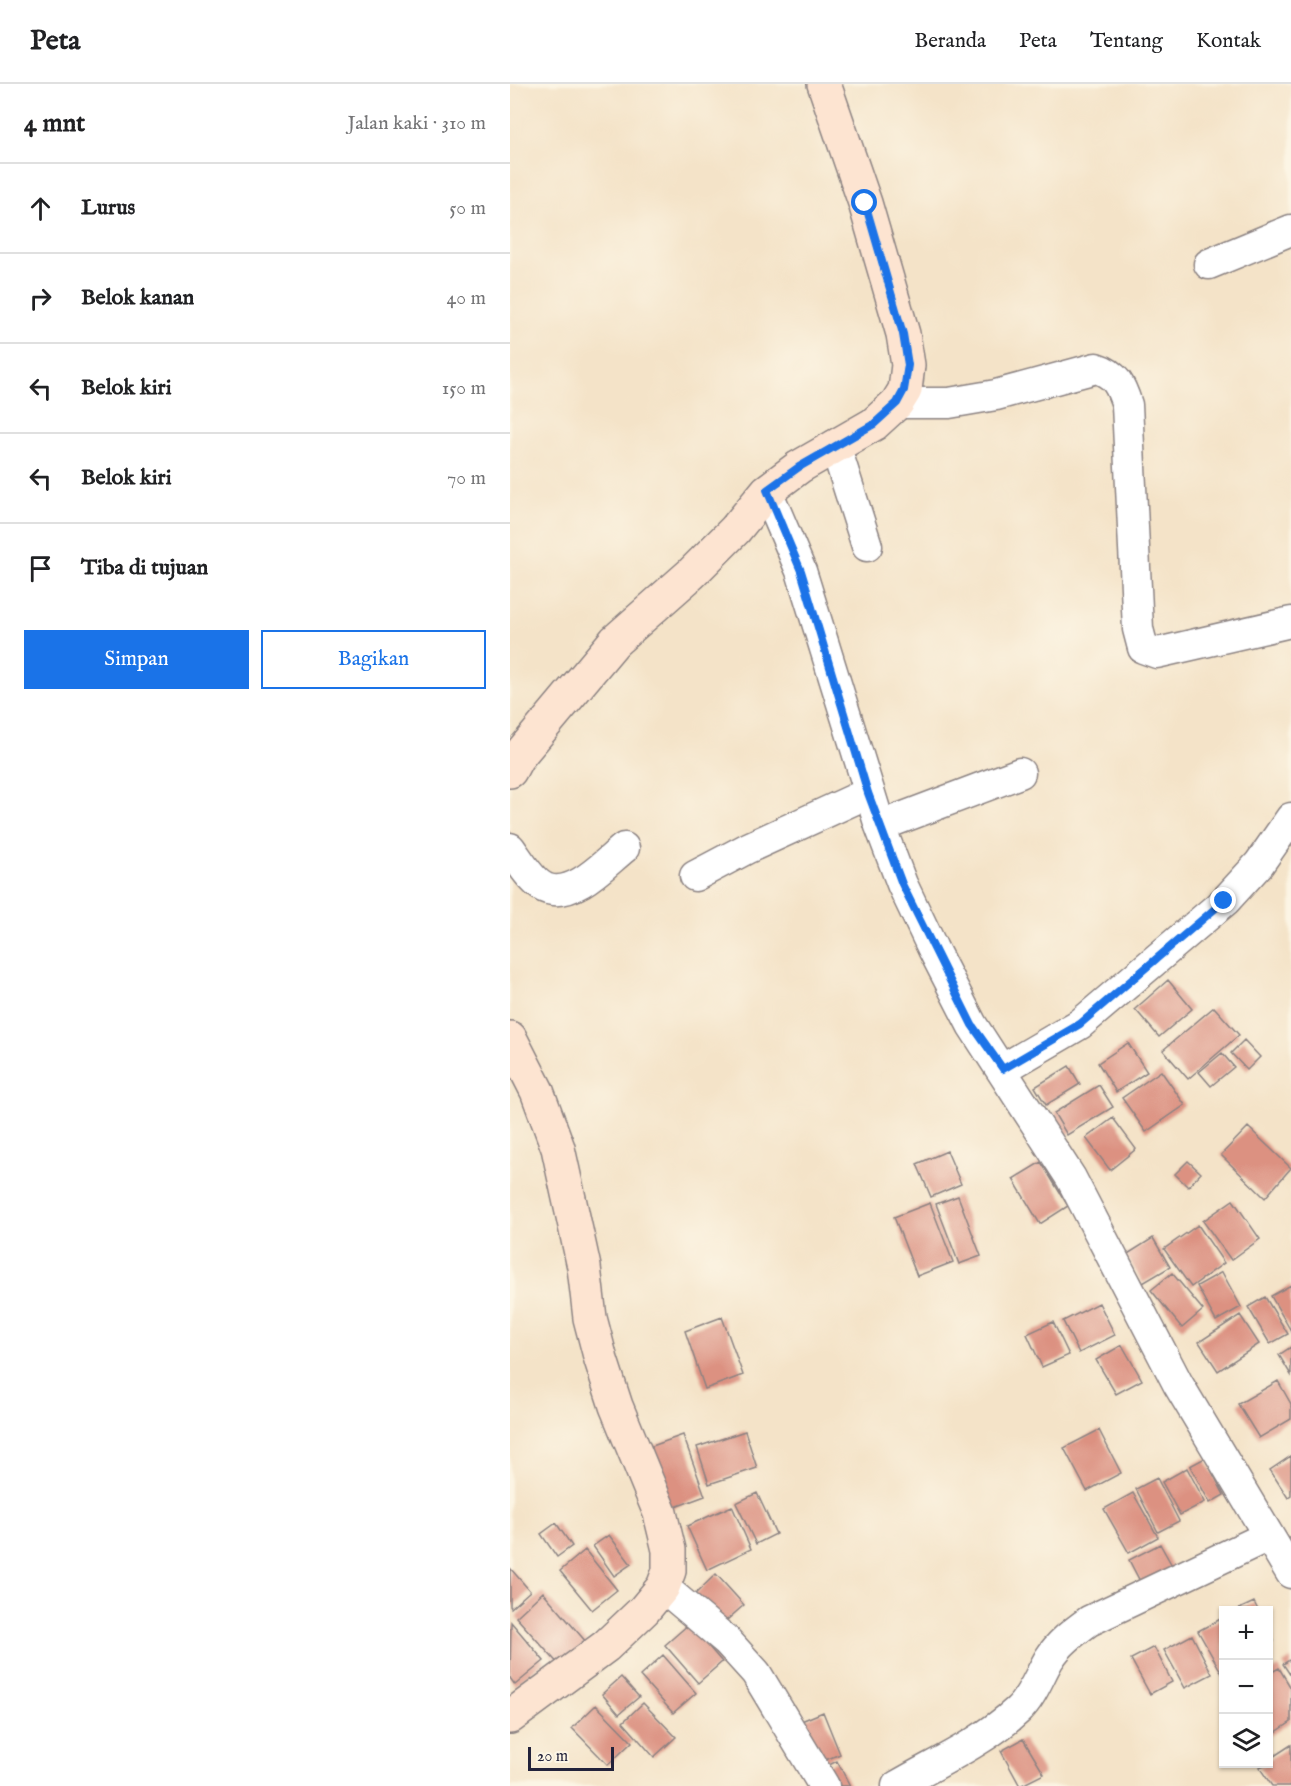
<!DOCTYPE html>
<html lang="id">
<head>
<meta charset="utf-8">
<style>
  :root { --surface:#fff; --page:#f2f2f2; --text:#202124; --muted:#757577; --line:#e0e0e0; --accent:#1a73e8 }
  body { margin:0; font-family:"IM FELL English",serif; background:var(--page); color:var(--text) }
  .controls { position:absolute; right:18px; bottom:18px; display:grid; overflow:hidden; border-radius:0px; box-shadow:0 2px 4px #0004 }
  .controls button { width:54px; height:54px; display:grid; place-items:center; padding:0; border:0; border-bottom:2px solid var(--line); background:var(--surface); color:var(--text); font:30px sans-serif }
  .scale { position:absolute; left:18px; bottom:15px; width:86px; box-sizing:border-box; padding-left:6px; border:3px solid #22223b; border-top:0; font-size:16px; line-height:21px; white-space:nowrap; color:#22223b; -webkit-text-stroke:4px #fcf5e5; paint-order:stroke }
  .stop { position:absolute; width:18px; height:18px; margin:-14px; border:4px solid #1a73e8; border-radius:50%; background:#fff }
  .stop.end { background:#1a73e8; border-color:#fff; box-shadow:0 2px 6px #0008 }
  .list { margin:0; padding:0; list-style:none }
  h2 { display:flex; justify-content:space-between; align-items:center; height:78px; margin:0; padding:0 24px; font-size:26px }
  h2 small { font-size:20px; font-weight:400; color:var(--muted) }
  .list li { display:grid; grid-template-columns:39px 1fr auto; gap:18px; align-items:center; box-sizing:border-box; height:90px; padding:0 24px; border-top:2px solid var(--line) }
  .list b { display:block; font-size:22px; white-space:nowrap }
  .list em { font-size:20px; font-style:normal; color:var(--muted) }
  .actions { display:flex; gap:12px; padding:18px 24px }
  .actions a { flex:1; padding:14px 0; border:2px solid var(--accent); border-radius:0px; text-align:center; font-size:21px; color:var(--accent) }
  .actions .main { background:var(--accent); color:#fff }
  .icon { flex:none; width:33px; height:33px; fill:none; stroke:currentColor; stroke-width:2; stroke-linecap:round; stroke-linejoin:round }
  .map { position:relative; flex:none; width:781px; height:1702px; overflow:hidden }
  header { display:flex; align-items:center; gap:36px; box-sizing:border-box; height:84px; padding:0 30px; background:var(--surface); border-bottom:2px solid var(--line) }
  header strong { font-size:28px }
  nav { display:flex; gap:33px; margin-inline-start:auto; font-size:21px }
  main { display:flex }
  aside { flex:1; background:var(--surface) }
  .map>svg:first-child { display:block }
  .building { fill:#dc9181 }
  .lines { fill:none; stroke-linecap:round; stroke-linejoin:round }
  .street-casing { stroke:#8b8282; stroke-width:33 }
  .secondary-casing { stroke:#8b8282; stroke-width:36 }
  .street { stroke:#fff; stroke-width:30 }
  .secondary { stroke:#fde4d1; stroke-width:33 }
  .route { stroke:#1a73e8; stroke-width:8 }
</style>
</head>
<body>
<header>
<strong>Peta</strong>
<nav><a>Beranda</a><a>Peta</a><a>Tentang</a><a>Kontak</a></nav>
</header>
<main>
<aside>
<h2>4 mnt<small>Jalan kaki · 310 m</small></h2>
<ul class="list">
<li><svg class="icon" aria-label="ahead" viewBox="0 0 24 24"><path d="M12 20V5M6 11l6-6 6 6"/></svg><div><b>Lurus</b></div><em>50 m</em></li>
<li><svg class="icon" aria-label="right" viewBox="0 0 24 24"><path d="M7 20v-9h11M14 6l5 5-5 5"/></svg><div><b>Belok kanan</b></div><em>40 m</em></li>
<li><svg class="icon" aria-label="left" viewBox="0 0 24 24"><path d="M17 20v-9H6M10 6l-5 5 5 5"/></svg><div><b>Belok kiri</b></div><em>150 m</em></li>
<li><svg class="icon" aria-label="left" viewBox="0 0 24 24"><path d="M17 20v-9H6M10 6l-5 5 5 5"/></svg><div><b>Belok kiri</b></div><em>70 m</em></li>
<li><svg class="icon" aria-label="arrive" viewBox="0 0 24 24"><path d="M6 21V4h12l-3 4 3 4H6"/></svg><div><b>Tiba di tujuan</b></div></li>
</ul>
<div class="actions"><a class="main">Simpan</a><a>Bagikan</a></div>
</aside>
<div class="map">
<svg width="781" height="1702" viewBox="0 0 781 1702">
  <rect width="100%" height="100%" fill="#fcf5e5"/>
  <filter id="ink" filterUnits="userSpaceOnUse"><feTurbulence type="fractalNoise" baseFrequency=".0167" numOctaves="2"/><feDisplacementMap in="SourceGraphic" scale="12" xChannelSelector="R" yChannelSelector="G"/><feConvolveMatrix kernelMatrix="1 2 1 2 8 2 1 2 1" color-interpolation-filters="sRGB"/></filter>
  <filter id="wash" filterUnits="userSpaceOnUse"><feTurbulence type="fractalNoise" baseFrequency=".008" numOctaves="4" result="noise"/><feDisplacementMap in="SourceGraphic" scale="24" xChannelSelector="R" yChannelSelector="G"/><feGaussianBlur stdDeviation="1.35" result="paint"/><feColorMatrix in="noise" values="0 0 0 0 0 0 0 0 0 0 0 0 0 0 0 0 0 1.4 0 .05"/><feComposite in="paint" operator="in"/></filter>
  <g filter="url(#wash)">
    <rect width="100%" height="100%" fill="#f4e3c8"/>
    <g id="blocks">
      <path class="building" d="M 658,896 L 682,925 L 649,953 L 625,925 Z
        M 704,923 L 729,951 L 678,995 L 653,966 Z
        M 734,956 L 750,973 L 737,986 L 721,969 Z
        M 618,959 L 637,988 L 606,1008 L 588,979 Z
        M 712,969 L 724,983 L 701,1002 L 689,988 Z
        M 559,982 L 570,1000 L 536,1021 L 525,1003 Z
        M 651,987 L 675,1021 L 636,1048 L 612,1014 Z
        M 589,1001 L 603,1023 L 557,1051 L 544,1029 Z
        M 603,1034 L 626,1065 L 600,1086 L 576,1054 Z
        M 738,1043 L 781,1084 L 755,1114 L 711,1071 Z
        M 437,1067 L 451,1100 L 421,1113 L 407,1080 Z
        M 678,1077 L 691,1089 L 678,1103 L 665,1090 Z
        M 531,1078 L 558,1122 L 530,1140 L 503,1095 Z
        M 448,1112 L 471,1172 L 449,1180 L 426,1120 Z
        M 723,1116 L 750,1155 L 721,1176 L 693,1137 Z
        M 420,1119 L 443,1178 L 407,1192 L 384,1133 Z
        M 688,1141 L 714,1179 L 681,1203 L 654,1165 Z
        M 643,1154 L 660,1183 L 633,1199 L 616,1171 Z
        M 712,1188 L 731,1223 L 706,1237 L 687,1202 Z
        M 662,1189 L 693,1226 L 672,1244 L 641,1206 Z
        M 781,1201 L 781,1247 L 761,1212 Z
        M 755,1213 L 778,1250 L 760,1260 L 738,1223 Z
        M 589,1219 L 605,1251 L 569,1269 L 553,1237 Z
        M 730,1231 L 749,1260 L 708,1287 L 689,1258 Z
        M 212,1233 L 233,1291 L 195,1305 L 175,1247 Z
        M 543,1238 L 559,1271 L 532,1283 L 517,1250 Z
        M 612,1261 L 632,1296 L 606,1310 L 586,1276 Z
        M 781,1263 L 781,1291 L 769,1271 Z
        M 768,1297 L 781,1320 L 781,1335 L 749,1354 L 728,1320 Z
        M 589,1346 L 611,1389 L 577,1407 L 554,1364 Z
        M 235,1347 L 247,1384 L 199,1400 L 187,1363 Z
        M 173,1351 L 195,1412 L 157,1426 L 134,1365 Z
        M 781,1372 L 781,1412 L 778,1414 L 760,1386 Z
        M 695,1374 L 714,1411 L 700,1419 L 680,1382 Z
        M 677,1384 L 695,1418 L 670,1431 L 652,1398 Z
        M 647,1394 L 669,1437 L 648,1448 L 626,1405 Z
        M 247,1409 L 266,1450 L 246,1460 L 226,1419 Z
        M 623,1409 L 648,1453 L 619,1469 L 594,1425 Z
        M 222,1422 L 241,1465 L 197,1486 L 177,1442 Z
        M 46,1439 L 62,1462 L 47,1473 L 31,1450 Z
        M 99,1451 L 121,1480 L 104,1492 L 83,1462 Z
        M 650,1460 L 665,1487 L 633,1503 L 619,1476 Z
        M 75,1466 L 107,1506 L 82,1526 L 50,1487 Z
        M 0,1484 L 20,1507 L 1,1524 L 0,1522 Z
        M 206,1490 L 234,1521 L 209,1543 L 182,1513 Z
        M 33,1508 L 77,1559 L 51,1583 L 6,1533 Z
        M 744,1518 L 748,1526 L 727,1526 Z
        M 714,1533 L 714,1593 L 688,1547 Z
        M 1,1538 L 34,1577 L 5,1601 L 0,1594 Z
        M 179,1540 L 212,1578 L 188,1599 L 155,1561 Z
        M 758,1546 L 764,1557 L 758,1560 Z
        M 682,1551 L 702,1590 L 675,1604 L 654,1566 Z
        M 644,1563 L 662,1598 L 640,1610 L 621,1575 Z
        M 153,1571 L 186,1609 L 163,1629 L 130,1592 Z
        M 781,1575 L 781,1592 L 773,1580 Z
        M 769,1584 L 781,1604 L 781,1638 L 760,1652 L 758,1590 Z
        M 111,1593 L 129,1613 L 109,1630 L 92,1610 Z
        M 133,1619 L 166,1653 L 144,1673 L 113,1638 Z
        M 86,1621 L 122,1658 L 98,1681 L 62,1644 Z
        M 313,1628 L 330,1670 L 306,1680 L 289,1638 Z
        M 513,1655 L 534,1690 L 510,1702 L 491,1667 Z
        M 781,1661 L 781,1702 L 762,1702 L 749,1683 L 758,1680 L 758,1676 Z
        M 327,1677 L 340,1702 L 319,1702 L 311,1685 Z"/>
    </g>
  </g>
  <g filter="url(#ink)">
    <use href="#blocks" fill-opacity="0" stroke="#8b8282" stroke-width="1.5"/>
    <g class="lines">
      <defs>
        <path id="street" d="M 699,180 L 781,146
          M 387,319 L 439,319 L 486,311 L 586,284 C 606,290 611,302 617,321 L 628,545 L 633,564 L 647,569 L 781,538
          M 325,361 L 357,462
          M 257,407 L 291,487 L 370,742 L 392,800 L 423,865 L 462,941 L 561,1094 L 668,1300 L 781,1489
          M 370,742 L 510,689
          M 0,764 C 9,776 23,801 38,805 C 65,813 95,779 114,764
          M 185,792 L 238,764 L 358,709
          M 493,985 L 570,940 L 715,817 L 749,780 L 781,734
          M 153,1503 L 217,1557 L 246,1589 L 314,1702
          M 387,1702 C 428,1678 472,1659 508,1626 C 522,1613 529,1592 539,1575 C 549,1559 564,1548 579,1537 L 758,1452"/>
        <path id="secondary" d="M 0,687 L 7,674 L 105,557 L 181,490 L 225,446 L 257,407 L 289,383 L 364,340 L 387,319 L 395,306 L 398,281 L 393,250 L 355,119 L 314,0
          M 0,954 L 27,1007 L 48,1064 L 74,1183 L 80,1234 L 91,1276 L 106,1322 L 150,1429 L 159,1466 L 159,1487 L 153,1503 L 134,1526 L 96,1562 L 0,1633"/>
      </defs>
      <use href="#street" class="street-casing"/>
      <use href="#secondary" class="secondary-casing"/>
      <use href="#street" class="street"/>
      <use href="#secondary" class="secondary"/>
    </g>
  </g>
  <g class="lines" filter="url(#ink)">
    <path class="route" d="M 355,119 L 393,250 L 398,281 L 394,306 L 387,319 L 364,340 L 289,383 L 257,406 L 291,487 L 358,709 L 392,800 L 462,941 L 493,985 L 570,940 L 714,817"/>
  </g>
</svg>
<div class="controls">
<button>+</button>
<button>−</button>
<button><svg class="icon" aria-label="layers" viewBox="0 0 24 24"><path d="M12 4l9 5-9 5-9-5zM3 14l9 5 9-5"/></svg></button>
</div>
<div class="scale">20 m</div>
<div class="stop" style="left:355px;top:119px"></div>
<div class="stop end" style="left:714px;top:817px"></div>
</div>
</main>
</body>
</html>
